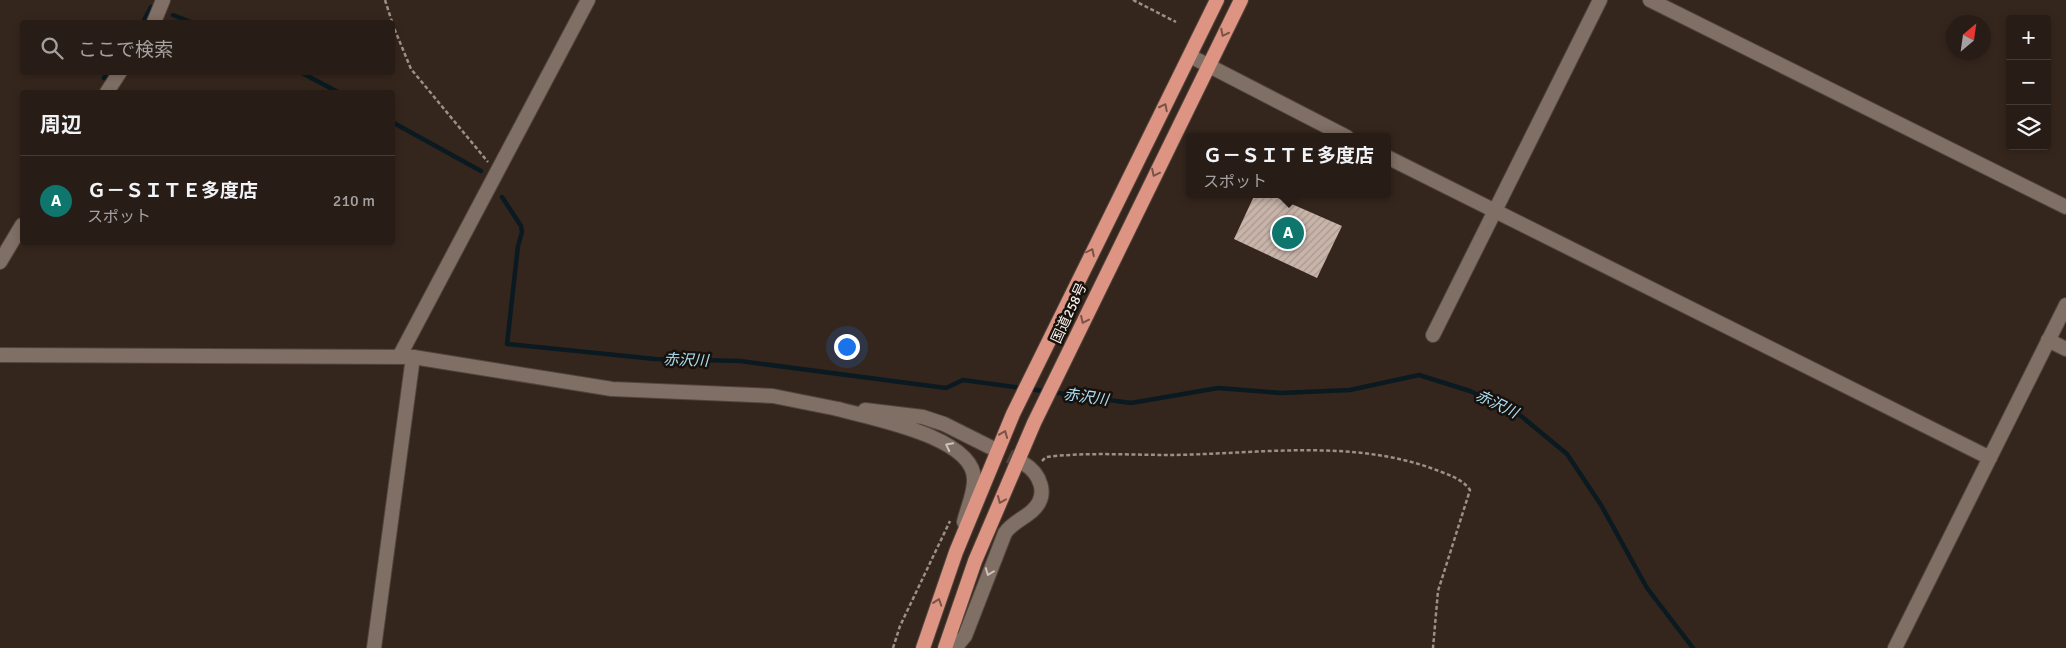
<!DOCTYPE html>
<html lang="ja">
<head>
<meta charset="utf-8">
<style>
  :root { --surface:#281c16; --page:#342923; --text:#f1f3f6; --muted:#a5a1a1; --line:#443a35; --accent:#0f766e }
  body { margin:0; font-family:Signika,"Noto Sans JP",sans-serif; background:var(--page); color:var(--text) }
  .controls { position:absolute; right:15px; top:15px; display:grid; overflow:hidden; border-radius:5px; box-shadow:0 2px 8px #0003 }
  .controls button { width:45px; height:45px; display:grid; place-items:center; padding:0; border:0; border-bottom:1px solid var(--line); background:var(--surface); color:var(--text); font:25px sans-serif }
  .compass { position:absolute; left:1946px; top:15px; width:45px; height:45px; border-radius:50%; background:var(--surface); box-shadow:0 2px 8px #0003; rotate:29deg }
  .you { position:absolute; left:846px; top:346px; width:18px; height:18px; margin:-12px; border:4px solid #fff; border-radius:50%; background:#1a73e8; box-shadow:0 0 0 8px #1a73e833 }
  .badge { display:grid; place-items:center; width:32px; height:32px; border-radius:50%; background:var(--accent); color:#fff; font-size:16px; font-weight:700 }
  .pin { position:absolute; translate:-50% -50%; border:2px solid #fff; box-shadow:0 1px 5px #0006 }
  .popup { position:absolute; left:1186px; top:133px; width:205px; height:65px; box-sizing:border-box; display:grid; place-content:center; border-radius:5px; background:var(--surface); filter:drop-shadow(0 1px 4px #0005); font-size:16px; white-space:nowrap; color:var(--muted) }
  .popup b { font-size:19px; color:var(--text) }
  .popup::after { content:''; position:absolute; left:50%; top:100%; margin-left:-10px; border:10px solid transparent; border-top-color:var(--surface) }
  .list { margin:0; padding:0; list-style:none }
  h2 { display:flex; justify-content:space-between; align-items:center; height:65px; margin:0; padding:0 20px; font-size:21px }
  h2 small { font-size:16px; font-weight:400; color:var(--muted) }
  .list li { display:grid; grid-template-columns:32px 1fr auto; gap:15px; align-items:center; box-sizing:border-box; height:90px; padding:0 20px; border-top:1px solid var(--line) }
  .list b { display:block; font-size:19px; white-space:nowrap }
  .list p { margin:0; font-size:16px; white-space:nowrap; color:var(--muted) }
  .list em { font-size:16px; font-style:normal; color:var(--muted) }
  .icon { flex:none; width:28px; height:28px; fill:none; stroke:currentColor; stroke-width:2; stroke-linecap:round; stroke-linejoin:round }
  .map { position:relative; flex:none; width:2066px; height:648px; overflow:hidden }
  .search { position:absolute; background:var(--surface); box-shadow:0 2px 8px #0003; left:20px; top:20px; width:375px; height:55px; display:flex; align-items:center; gap:12px; box-sizing:border-box; padding:0 18px; border-radius:5px; color:var(--muted); font-size:19px }
  .panel { position:absolute; background:var(--surface); box-shadow:0 2px 8px #0003; left:20px; top:90px; width:375px; height:155px; border-radius:5px }
  .map>svg:first-child { display:block }
  .lines { fill:none; stroke-linecap:round; stroke-linejoin:round }
  .stream { stroke:#0a1a20; stroke-width:4.5 }
  .building { fill:url(#building-hatch) }
  .minor-tunnel { stroke:#53443c; stroke-width:14; stroke-dasharray:14 7; stroke-linecap:butt }
  .minor-casing { stroke:#51453d; stroke-width:16 }
  .tertiary-casing { stroke:#51453d; stroke-width:16 }
  .trunk-casing { stroke:#51453d; stroke-width:16 }
  .path { stroke:#9c8f88; stroke-width:2.5; stroke-dasharray:4 2.5; stroke-linecap:butt }
  .minor { stroke:#806f64; stroke-width:14 }
  .tertiary { stroke:#806f64; stroke-width:14 }
  .trunk { stroke:#de9482; stroke-width:14 }
  .oneway { stroke:#7a5248 }
  .oneway2 { stroke:#cfc3bb }
  .labels { text-anchor:middle; dominant-baseline:central; stroke-width:5; stroke-linejoin:round; paint-order:stroke }
  .street-label { font-size:14px; fill:#faf0ea; stroke:#17110d }
  .water-label { font-size:15px; font-style:italic; fill:#ade0f7; stroke:#17110d }
</style>
</head>
<body>
<div class="map">
<svg width="2066" height="648" viewBox="0 0 2066 648">
  <defs>
    <pattern id="building-hatch" width="6" height="6" patternUnits="userSpaceOnUse" patternTransform="scale(1.25)"><rect width="6" height="6" fill="#c8b4a9"/><path d="M-1 1l2-2M0 6l6-6M5 7l2-2" fill="none" stroke="#a99990"/></pattern>
  </defs>
  <rect width="100%" height="100%" fill="#35261d"/>
  <g class="lines">
    <path class="stream" d="M 173,15 L 191,22
      M 143,22 L 151,7
      M 300,72 L 338,92
      M 104,78 L 108,72
      M 392,122 L 481,171
      M 502,197 L 521,226 L 522,232 L 518,246 L 507,344 L 655,359 L 740,361 L 946,388 L 963,380 L 1131,403 L 1218,388 L 1281,393 L 1350,390 L 1419,375 L 1470,391 L 1521,416 L 1567,454 L 1601,505 L 1647,588 L 1693,648"/>
  </g>
  <path class="building" d="M 1255,194 L 1269,194 L 1342,226 L 1317,278 L 1234,239 Z"/>
  <g class="lines">
    <path class="minor-tunnel" d="M 990,447 L 1023,463"/>
    <defs>
      <path id="minor" d="M 1650,0 L 2066,207
        M 154,22 L 163,0
        M 1190,56 L 1347,137
        M 107,92 L 120,72
        M 1387,157 L 1990,458
        M 0,262 L 22,225
        M 1433,335 L 1600,0
        M 2048,340 L 2066,349
        M 838,409 C 870,418 977,437 974,481 C 974,494 967,509 964,522
        M 865,410 L 923,417 L 944,424 L 990,447
        M 374,648 L 413,357
        M 955,648 L 965,636 L 1005,533 C 1012,523 1023,519 1032,511 C 1050,495 1040,473 1023,463
        M 1895,648 L 2066,305"/>
      <path id="tertiary" d="M 0,355 L 413,357 L 612,389 L 773,396 L 838,409
        M 399,357 L 588,0"/>
      <path id="trunk" d="M 923,648 L 956,552 L 1013,414 L 1217,0
        M 945,648 L 975,561 L 1034,423 L 1241,0"/>
    </defs>
    <use href="#minor" class="minor-casing"/>
    <use href="#tertiary" class="tertiary-casing"/>
    <use href="#trunk" class="trunk-casing"/>
    <path class="path" d="M 385,0 L 392,22
      M 1133,0 L 1176,22
      M 392,23 L 411,69 L 488,162
      M 1042,461 L 1046,457 C 1087,452 1130,455 1171,455 C 1260,454 1354,438 1439,471 C 1451,476 1462,479 1470,490 L 1438,591 L 1433,648
      M 893,648 L 900,626 L 950,521"/>
    <use href="#minor" class="minor"/>
    <use href="#tertiary" class="tertiary"/>
    <use href="#trunk" class="trunk"/>
  </g>
  <defs><path id="oneway-chevron" d="M-2-3.5L2.5 0L-2 3.5" fill="none" stroke-width="1.6" stroke-linecap="round" stroke-linejoin="round" transform="scale(1.25)"/></defs>
  <g class="oneway">
    <use href="#oneway-chevron" transform="translate(1224 33) rotate(117)"/>
    <use href="#oneway-chevron" transform="translate(1164 107) rotate(-63)"/>
    <use href="#oneway-chevron" transform="translate(1155 173) rotate(116)"/>
    <use href="#oneway-chevron" transform="translate(1091 252) rotate(-64)"/>
    <use href="#oneway-chevron" transform="translate(1084 320) rotate(115)"/>
    <use href="#oneway-chevron" transform="translate(1004 434) rotate(-68)"/>
    <use href="#oneway-chevron" transform="translate(1001 500) rotate(113)"/>
    <use href="#oneway-chevron" transform="translate(938 602) rotate(-71)"/>
  </g>
  <g class="oneway2">
    <use href="#oneway-chevron" transform="translate(949 446) rotate(-153)"/>
    <use href="#oneway-chevron" transform="translate(989 572) rotate(111)"/>
  </g>
  <g class="labels">
    <g class="street-label">
      <text transform="translate(1069 313) rotate(-65)">国道258号</text>
    </g>
    <g class="water-label">
      <text transform="translate(686 360) rotate(2)">赤沢川</text>
      <text transform="translate(1086 397) rotate(8)">赤沢川</text>
      <text transform="translate(1497 404) rotate(26)">赤沢川</text>
    </g>
  </g>
</svg>
<div class="controls">
<button>+</button>
<button>−</button>
<button><svg class="icon" aria-label="layers" viewBox="0 0 24 24"><path d="M12 4l9 5-9 5-9-5zM3 14l9 5 9-5"/></svg></button>
</div>
<svg class="compass" viewBox="-18 -18 36 36"><path d="M0-13l5 13h-10z" fill="#e53935"/><path d="M0 13l5-13h-10z" fill="#a5a1a1"/></svg>
<div class="you"></div>
<div class="pin badge" style="left:1288px;top:233px">A</div>
<div class="popup"><b>Ｇ－ＳＩＴＥ多度店</b>スポット</div>
<div class="search"><svg class="icon" aria-label="search" viewBox="0 0 24 24"><circle cx="10" cy="10" r="6"/><path d="M15 15l6 6"/></svg>ここで検索</div>
<section class="panel">
<h2>周辺<small></small></h2>
<ul class="list">
<li><span class="badge">A</span><div><b>Ｇ－ＳＩＴＥ多度店</b><p>スポット</p></div><em>210 m</em></li>
</ul>
</section>
</div>
</body>
</html>
